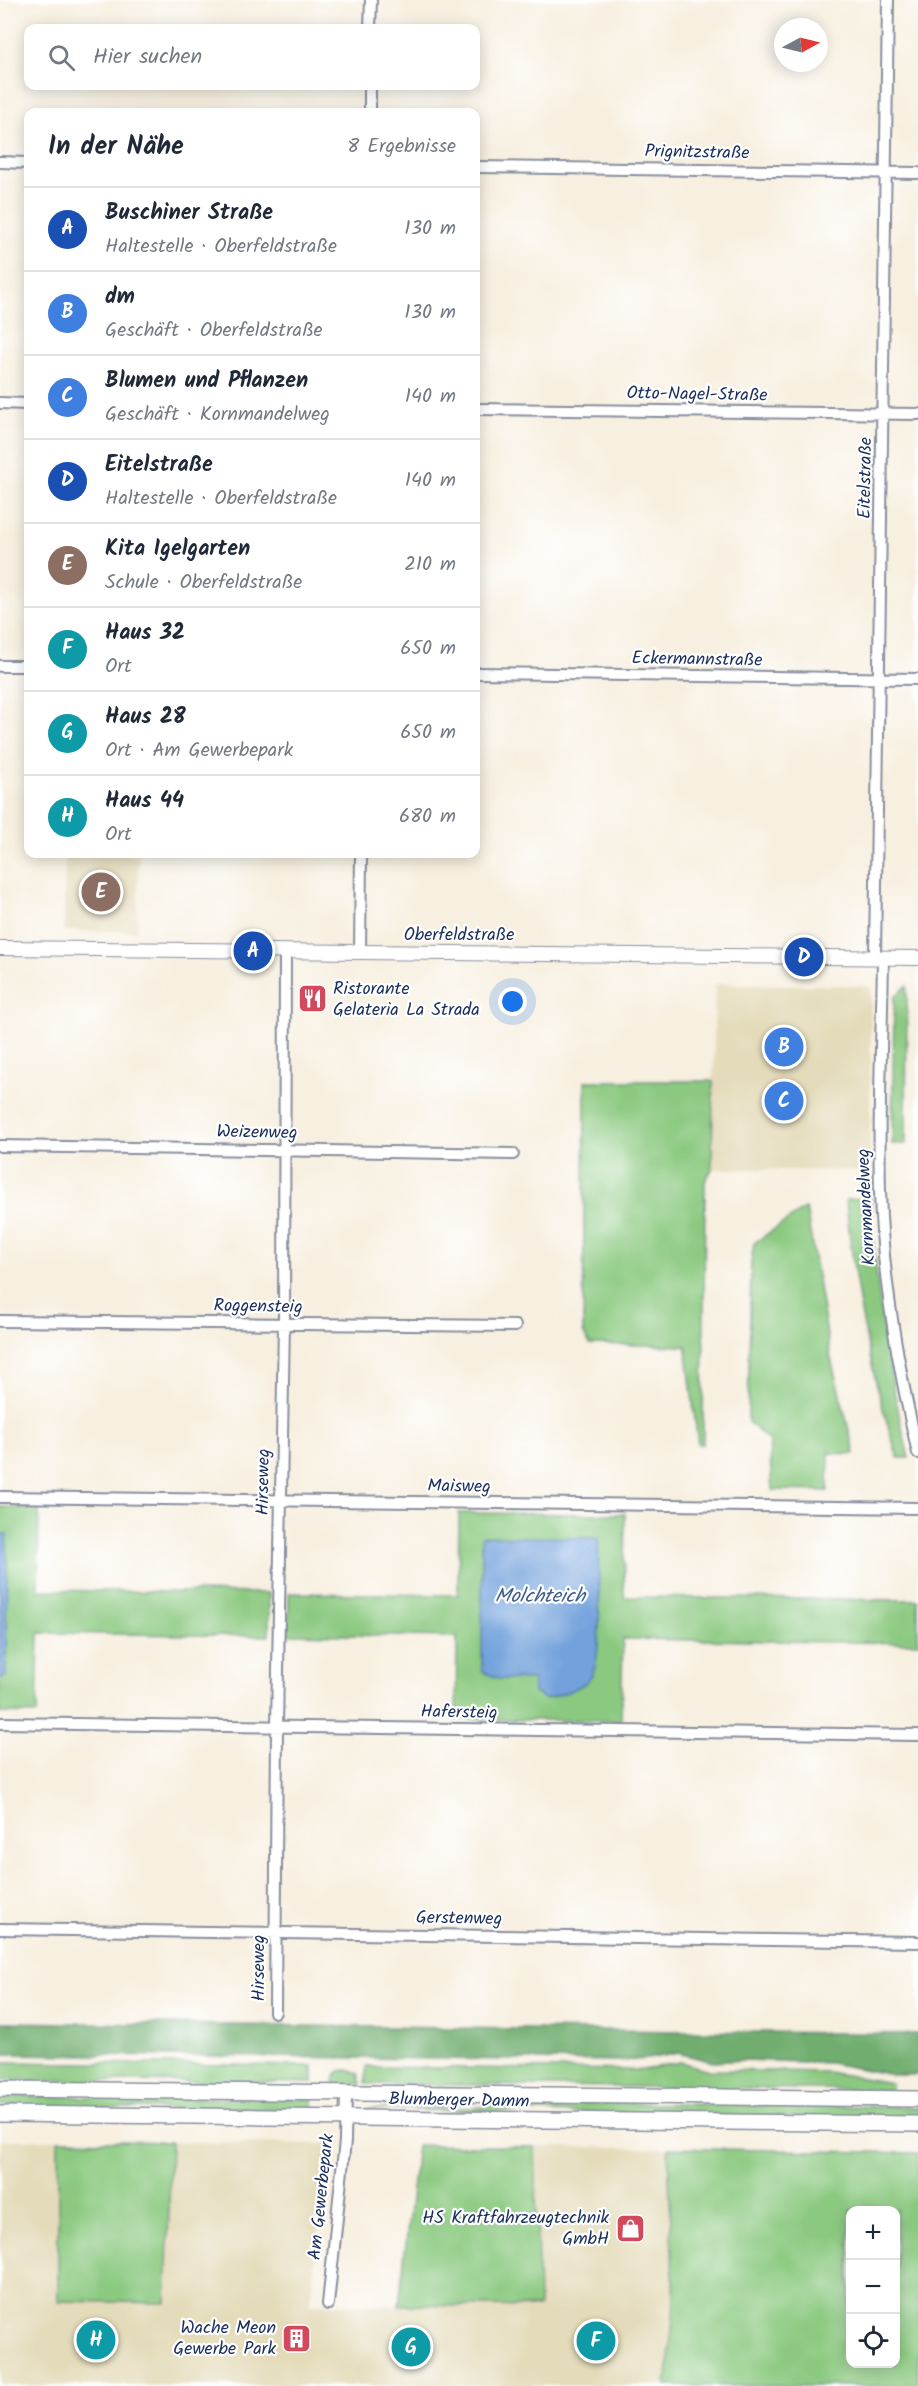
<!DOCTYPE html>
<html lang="de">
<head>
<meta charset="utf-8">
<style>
  :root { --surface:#fff; --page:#f2f2f3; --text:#1f2937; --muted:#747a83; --line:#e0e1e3; --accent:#7c3aed }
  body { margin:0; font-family:Kalam,sans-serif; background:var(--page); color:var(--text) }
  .controls { position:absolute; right:18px; bottom:18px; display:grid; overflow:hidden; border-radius:12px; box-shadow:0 3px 15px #0003 }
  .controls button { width:54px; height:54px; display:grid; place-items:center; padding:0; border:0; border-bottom:2px solid var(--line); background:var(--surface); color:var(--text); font:30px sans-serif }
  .compass { position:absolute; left:774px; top:18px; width:54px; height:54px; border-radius:50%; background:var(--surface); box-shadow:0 3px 15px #0003; rotate:83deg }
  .you { position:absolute; left:513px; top:1002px; width:21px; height:21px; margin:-15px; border:4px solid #fff; border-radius:50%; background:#1a73e8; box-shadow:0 0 0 9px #1a73e833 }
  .badge { display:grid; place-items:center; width:39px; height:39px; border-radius:50%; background:var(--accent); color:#fff; font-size:20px; font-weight:700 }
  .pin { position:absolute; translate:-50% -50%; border:3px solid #fff; box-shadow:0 2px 6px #0006 }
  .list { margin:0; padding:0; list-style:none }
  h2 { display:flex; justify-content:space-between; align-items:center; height:78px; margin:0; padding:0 24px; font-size:26px }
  h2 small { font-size:20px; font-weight:400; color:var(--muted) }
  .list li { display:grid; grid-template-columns:39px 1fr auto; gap:18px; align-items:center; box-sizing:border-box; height:84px; padding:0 24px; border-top:2px solid var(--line) }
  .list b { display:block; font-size:22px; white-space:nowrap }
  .list p { margin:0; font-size:20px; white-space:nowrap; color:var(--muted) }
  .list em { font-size:20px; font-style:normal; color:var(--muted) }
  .icon { flex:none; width:33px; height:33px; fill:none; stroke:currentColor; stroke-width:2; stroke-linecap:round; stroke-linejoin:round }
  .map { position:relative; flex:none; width:918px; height:2386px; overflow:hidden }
  .search { position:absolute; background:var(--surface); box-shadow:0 3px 15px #0003; left:24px; top:24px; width:456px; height:66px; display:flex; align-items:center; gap:15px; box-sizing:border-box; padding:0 21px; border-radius:12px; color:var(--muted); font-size:22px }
  .panel { position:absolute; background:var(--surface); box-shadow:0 3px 15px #0003; left:24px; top:108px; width:456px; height:750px; border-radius:12px }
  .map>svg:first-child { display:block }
  .built { fill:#e4dbba }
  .green { fill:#8bc980; stroke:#537c6f; stroke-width:1.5; fill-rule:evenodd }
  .forest { fill:#70ad6e; stroke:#466e66; stroke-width:1.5 }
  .water { fill:#72a1db; stroke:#46689c; stroke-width:1.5 }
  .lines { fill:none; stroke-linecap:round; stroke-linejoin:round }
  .minor-casing { stroke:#898f9e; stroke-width:14 }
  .tertiary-casing { stroke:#898f9e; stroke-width:16 }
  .secondary-casing { stroke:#898f9e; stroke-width:18 }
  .minor { stroke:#fff; stroke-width:10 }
  .tertiary { stroke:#fff; stroke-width:14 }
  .secondary { stroke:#fff; stroke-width:15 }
  .labels { text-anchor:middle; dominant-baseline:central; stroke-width:4.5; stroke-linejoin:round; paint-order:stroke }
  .street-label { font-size:18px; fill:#1b2f5e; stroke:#fff }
  .poi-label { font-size:18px; fill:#1b2f5e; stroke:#fff; text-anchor:end }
  .water-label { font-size:20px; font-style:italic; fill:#3e5d90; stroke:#fff }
</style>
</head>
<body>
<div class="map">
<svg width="918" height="2386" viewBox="0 0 918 2386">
  <rect width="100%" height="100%" fill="#fff"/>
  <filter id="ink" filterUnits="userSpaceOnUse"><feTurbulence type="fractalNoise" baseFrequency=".0167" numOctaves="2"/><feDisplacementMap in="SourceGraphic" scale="12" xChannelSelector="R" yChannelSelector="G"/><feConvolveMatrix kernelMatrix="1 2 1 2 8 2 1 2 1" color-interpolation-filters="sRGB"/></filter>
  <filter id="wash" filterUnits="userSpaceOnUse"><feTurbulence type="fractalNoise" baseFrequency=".008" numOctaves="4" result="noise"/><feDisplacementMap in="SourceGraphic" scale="24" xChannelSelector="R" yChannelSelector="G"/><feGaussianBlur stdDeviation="1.35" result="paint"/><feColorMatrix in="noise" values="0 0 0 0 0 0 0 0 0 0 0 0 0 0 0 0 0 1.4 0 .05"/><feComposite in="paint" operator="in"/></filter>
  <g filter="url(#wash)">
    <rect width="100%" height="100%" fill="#f7efdf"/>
    <path class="built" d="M 65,854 L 139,854 L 137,931 L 64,931 Z
      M 715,984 L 871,986 L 870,1171 L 712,1169 Z
      M 0,2140 L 58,2140 L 58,2301 L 166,2302 L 171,2142 L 329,2144 L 310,2304 L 328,2304 L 539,2307 L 535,2147 L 668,2148 L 674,2308 L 666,2386 L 0,2386 Z"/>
    <path class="green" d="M 907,986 L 906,1144 L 892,1144 L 894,997 Z
      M 585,1081 L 713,1081 L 712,1169 L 705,1181 L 703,1444 L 698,1444 L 686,1346 L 590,1344 L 583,1332 Z
      M 871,1198 C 875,1286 888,1373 909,1458 L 898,1458 C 870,1374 854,1288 846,1200 Z
      M 806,1208 L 831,1359 L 855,1454 L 829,1453 L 828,1491 L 772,1490 L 769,1441 L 748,1422 L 751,1262 L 754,1243 Z
      M 0,1507 L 39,1508 L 38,1590 L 269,1593 L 269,1636 L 39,1633 L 37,1714 L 0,1713 Z
      M 459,1513 L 625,1514 L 624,1597 L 918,1600 L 918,1643 L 623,1639 L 621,1721 L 456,1719 L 457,1637 L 288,1634 L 289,1593 L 458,1595 Z
      M 0,2062 L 313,2066 L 313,2083 L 0,2080 Z
      M 680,2062 L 709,2070 L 828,2072 L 891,2083 L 891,2090 L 366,2084 L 366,2067 L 643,2070 Z
      M 348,2070 L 358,2073 L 361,2084 L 334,2084 C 334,2074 338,2070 348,2070 Z
      M 0,2096 L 313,2099 L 313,2111 L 0,2106 Z
      M 525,2102 L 918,2107 L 918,2119 L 366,2109 L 472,2108 Z
      M 58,2140 L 171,2142 L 166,2303 L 58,2301 Z
      M 417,2145 L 535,2147 L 539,2307 L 399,2305 Z
      M 668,2148 L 918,2153 L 918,2386 L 666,2386 L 674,2308 ZM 896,2210 L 896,2364 L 850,2364 L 850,2210 Z"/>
    <path class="forest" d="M 0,2022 L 918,2034 L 918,2075 L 893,2075 L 830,2063 L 745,2060 L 713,2062 L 678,2053 L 648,2059 L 620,2061 L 0,2054 Z"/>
    <path class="water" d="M 0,1534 L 7,1534 L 6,1677 L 0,1679 Z
      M 482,1536 L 598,1538 C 598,1566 604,1657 591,1677 C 584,1688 557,1696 545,1699 L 534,1693 L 533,1680 L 499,1679 L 482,1671 Z"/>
  </g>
  <g filter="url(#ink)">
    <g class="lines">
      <defs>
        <path id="minor" d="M 370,28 L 371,0
          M 370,112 L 370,86
          M 0,162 L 28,163
          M 476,167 L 918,173
          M 0,403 L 28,404
          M 476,409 L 918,414
          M 0,666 L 28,666
          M 476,673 L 918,679
          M 360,952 L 361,854
          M 875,957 L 888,0
          M 883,958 C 882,1035 878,1113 880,1191 C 882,1279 898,1367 918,1453
          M 0,1146 L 513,1154
          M 0,1321 L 515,1326
          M 0,1497 L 918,1508
          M 0,1723 L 918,1735
          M 0,1929 L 918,1942
          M 275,2012 L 277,1727 L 284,1323 L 285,952
          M 328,2304 L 345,2141 L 346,2092"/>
        <path id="tertiary" d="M 0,948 L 918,958"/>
        <path id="secondary" d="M 0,2089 L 918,2099
          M 0,2114 L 918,2124"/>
      </defs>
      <use href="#minor" class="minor-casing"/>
      <use href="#tertiary" class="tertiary-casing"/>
      <use href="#secondary" class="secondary-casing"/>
      <use href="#minor" class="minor"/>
      <use href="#tertiary" class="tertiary"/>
      <use href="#secondary" class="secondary"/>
    </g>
  </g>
  <defs>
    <symbol id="restaurant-square" viewBox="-11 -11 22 22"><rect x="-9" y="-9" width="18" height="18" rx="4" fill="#d1495b" stroke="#fff"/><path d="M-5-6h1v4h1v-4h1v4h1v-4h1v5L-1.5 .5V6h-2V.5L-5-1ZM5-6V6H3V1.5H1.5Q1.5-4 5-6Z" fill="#fff"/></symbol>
    <symbol id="shop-square" viewBox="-11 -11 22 22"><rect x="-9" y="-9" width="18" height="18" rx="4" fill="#d1495b" stroke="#fff"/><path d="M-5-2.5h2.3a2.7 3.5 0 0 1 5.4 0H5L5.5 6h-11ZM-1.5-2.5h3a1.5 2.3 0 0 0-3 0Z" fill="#fff"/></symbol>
    <symbol id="building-square" viewBox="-11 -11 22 22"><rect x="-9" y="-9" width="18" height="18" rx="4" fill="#d1495b" stroke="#fff"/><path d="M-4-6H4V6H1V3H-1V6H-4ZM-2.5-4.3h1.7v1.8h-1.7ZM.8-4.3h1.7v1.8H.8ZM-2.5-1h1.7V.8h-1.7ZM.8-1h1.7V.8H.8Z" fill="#fff"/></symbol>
  </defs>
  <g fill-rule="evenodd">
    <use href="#restaurant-square" x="296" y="982" width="33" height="33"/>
    <use href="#shop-square" x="614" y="2212" width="33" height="33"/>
    <use href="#building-square" x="280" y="2322" width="33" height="33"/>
  </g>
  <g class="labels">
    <g class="street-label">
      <text transform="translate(697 153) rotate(1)">Prignitzstraße</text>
      <text transform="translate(697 395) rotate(1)">Otto-Nagel-Straße</text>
      <text transform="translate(866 478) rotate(-89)">Eitelstraße</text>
      <text transform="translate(697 660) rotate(1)">Eckermannstraße</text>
      <text x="459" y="935">Oberfeldstraße</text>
      <text transform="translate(257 1133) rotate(1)">Weizenweg</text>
      <text transform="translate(867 1207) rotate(-93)">Kornmandelweg</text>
      <text transform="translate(258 1307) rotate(1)">Roggensteig</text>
      <text transform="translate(264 1482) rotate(-89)">Hirseweg</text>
      <text transform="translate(459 1487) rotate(1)">Maisweg</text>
      <text transform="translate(459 1713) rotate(1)">Hafersteig</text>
      <text transform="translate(459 1919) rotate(1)">Gerstenweg</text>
      <text transform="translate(259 1968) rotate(-90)">Hirseweg</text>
      <text transform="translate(459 2101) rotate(1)">Blumberger Damm</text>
      <text transform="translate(322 2197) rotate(-84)">Am Gewerbepark</text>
    </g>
    <g class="poi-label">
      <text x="333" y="989" text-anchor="start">Ristorante<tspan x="333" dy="21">Gelateria La Strada</tspan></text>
      <text x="609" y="2218">HS Kraftfahrzeugtechnik<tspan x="609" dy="21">GmbH</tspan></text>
      <text x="276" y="2328">Wache Meon<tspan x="276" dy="21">Gewerbe Park</tspan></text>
    </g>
    <g class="water-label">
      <text x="540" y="1597">Molchteich</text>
    </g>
  </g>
</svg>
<div class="controls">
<button>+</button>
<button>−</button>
<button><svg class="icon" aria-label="locate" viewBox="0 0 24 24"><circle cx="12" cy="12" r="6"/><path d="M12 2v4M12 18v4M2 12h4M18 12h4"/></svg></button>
</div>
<svg class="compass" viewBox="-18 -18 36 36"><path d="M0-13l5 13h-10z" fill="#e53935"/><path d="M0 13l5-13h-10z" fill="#747a83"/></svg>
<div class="you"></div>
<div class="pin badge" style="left:253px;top:951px;background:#1a4fb4">A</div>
<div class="pin badge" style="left:784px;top:1047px;background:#3f7fe0">B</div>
<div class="pin badge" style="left:784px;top:1101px;background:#3f7fe0">C</div>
<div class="pin badge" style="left:804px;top:957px;background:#1a4fb4">D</div>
<div class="pin badge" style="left:101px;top:892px;background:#8d6e63">E</div>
<div class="pin badge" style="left:596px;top:2341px;background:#0f9aa8">F</div>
<div class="pin badge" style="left:411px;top:2347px;background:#0f9aa8">G</div>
<div class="pin badge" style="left:96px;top:2340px;background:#0f9aa8">H</div>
<div class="search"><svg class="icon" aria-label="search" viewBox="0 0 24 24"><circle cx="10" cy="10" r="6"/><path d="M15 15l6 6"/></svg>Hier suchen</div>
<section class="panel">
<h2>In der Nähe<small>8 Ergebnisse</small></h2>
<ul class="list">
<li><span class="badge" style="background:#1a4fb4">A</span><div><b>Buschiner Straße</b><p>Haltestelle · Oberfeldstraße</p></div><em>130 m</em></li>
<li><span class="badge" style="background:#3f7fe0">B</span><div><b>dm</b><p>Geschäft · Oberfeldstraße</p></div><em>130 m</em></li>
<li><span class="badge" style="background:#3f7fe0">C</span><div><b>Blumen und Pflanzen</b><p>Geschäft · Kornmandelweg</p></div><em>140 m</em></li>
<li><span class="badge" style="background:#1a4fb4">D</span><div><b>Eitelstraße</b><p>Haltestelle · Oberfeldstraße</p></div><em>140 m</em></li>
<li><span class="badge" style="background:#8d6e63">E</span><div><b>Kita Igelgarten</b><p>Schule · Oberfeldstraße</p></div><em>210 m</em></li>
<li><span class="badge" style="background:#0f9aa8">F</span><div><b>Haus 32</b><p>Ort</p></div><em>650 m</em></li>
<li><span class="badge" style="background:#0f9aa8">G</span><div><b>Haus 28</b><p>Ort · Am Gewerbepark</p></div><em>650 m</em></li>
<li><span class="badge" style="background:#0f9aa8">H</span><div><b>Haus 44</b><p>Ort</p></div><em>680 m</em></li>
</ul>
</section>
</div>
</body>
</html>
